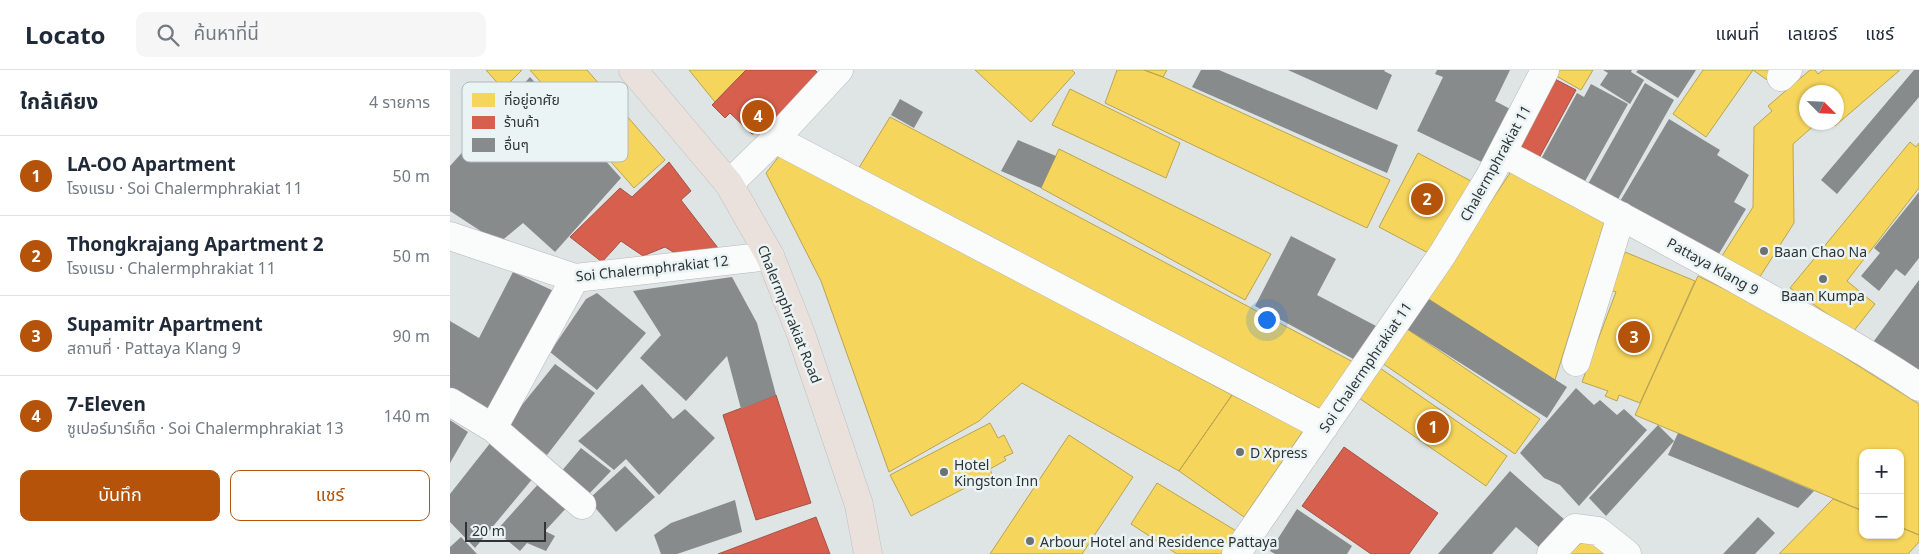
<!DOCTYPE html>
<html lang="th">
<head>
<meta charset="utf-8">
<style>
  :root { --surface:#fff; --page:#f6f6f7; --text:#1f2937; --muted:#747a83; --line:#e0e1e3; --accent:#b45309 }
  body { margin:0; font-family:"Noto Sans","Noto Sans Thai",sans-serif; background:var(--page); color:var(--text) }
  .controls { position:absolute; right:15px; bottom:15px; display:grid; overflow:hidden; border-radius:10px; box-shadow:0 1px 4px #0004 }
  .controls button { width:45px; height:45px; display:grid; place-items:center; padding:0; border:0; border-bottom:1px solid var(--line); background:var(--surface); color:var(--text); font:25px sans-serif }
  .compass { position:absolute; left:1349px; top:15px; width:45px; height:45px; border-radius:50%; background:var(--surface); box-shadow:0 1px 4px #0004; rotate:114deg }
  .scale { position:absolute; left:15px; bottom:12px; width:81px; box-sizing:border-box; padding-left:5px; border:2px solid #2f3333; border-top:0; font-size:14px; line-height:18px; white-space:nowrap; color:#2f3333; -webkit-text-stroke:4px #eaf4f4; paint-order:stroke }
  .you { position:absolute; left:816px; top:249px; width:18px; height:18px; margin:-12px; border:4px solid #fff; border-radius:50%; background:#1a73e8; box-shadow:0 0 0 8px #1a73e833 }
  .badge { display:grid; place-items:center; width:32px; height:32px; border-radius:50%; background:var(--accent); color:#fff; font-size:16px; font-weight:700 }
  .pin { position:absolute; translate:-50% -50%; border:2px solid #fff; box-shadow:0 1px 5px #0006 }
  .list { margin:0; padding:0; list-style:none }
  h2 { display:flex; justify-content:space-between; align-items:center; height:65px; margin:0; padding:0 20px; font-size:21px }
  h2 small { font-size:16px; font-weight:400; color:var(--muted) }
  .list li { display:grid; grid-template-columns:32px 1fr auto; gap:15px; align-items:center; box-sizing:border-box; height:80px; padding:0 20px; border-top:1px solid var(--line) }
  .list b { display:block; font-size:19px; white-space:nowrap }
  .list p { margin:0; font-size:16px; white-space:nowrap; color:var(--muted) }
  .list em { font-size:16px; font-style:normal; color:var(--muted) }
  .actions { display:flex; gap:10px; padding:15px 20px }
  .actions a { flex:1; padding:11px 0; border:1px solid var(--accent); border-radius:10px; text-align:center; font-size:18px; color:var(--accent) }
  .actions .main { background:var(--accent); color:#fff }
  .icon { flex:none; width:28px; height:28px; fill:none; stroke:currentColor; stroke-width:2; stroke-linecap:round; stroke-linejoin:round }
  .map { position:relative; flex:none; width:1469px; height:484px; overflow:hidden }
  header { display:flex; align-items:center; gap:30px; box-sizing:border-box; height:70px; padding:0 25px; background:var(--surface); border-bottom:1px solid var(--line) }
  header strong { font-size:24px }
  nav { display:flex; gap:28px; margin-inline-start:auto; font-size:18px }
  .search { width:350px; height:45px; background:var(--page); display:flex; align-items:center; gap:12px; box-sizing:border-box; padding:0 18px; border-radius:10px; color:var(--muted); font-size:19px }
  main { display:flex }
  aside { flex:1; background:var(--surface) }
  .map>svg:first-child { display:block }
  .homes { fill:#f6d55c; stroke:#baa450 }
  .shops { fill:#d6604d; stroke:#a45245 }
  .building { fill:#888b8c }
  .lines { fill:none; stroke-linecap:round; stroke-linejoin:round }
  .minor-casing { stroke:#b4b8b9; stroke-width:29 }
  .major-casing { stroke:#bfc1c1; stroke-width:29 }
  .minor { stroke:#fafbfb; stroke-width:28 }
  .major { stroke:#eae1dd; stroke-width:28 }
  .poi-dot { fill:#6d7171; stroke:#eaf4f4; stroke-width:2 }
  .labels { text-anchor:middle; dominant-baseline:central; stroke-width:5; stroke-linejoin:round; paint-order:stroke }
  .street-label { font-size:14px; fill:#2f3333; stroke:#eaf4f4 }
  .poi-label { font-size:14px; fill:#2f3333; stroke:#eaf4f4; text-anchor:start }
  .key { fill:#eaf4f4; stroke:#b2baba; stroke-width:1 }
  .key-label { font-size:14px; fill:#2f3333 }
</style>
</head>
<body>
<header>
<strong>Locato</strong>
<div class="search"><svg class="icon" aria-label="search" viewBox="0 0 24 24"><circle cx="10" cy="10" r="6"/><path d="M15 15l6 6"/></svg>ค้นหาที่นี่</div>
<nav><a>แผนที่</a><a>เลเยอร์</a><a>แชร์</a></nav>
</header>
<main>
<aside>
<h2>ใกล้เคียง<small>4 รายการ</small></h2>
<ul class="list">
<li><span class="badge">1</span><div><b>LA-OO Apartment</b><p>โรงแรม · Soi Chalermphrakiat 11</p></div><em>50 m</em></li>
<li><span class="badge">2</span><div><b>Thongkrajang Apartment 2</b><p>โรงแรม · Chalermphrakiat 11</p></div><em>50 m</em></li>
<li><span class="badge">3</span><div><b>Supamitr Apartment</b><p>สถานที่ · Pattaya Klang 9</p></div><em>90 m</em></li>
<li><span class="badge">4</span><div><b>7-Eleven</b><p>ซูเปอร์มาร์เก็ต · Soi Chalermphrakiat 13</p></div><em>140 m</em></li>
</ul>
<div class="actions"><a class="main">บันทึก</a><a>แชร์</a></div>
</aside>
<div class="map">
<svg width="1469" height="484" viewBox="0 0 1469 484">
  <rect width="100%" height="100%" fill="#dfe4e5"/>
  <path class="homes" d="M 36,0 L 72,0 L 53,19 Z
    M 80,0 L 137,0 L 215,90 L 184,118 Z
    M 239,0 L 296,0 L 265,32 Z
    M 525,0 L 622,0 L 625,3 L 581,52 Z
    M 667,0 L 694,0 L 713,7 L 940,110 L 917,158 L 655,33 Z
    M 694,0 L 717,0 L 713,7 Z
    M 1103,0 L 1143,0 L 1131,20 L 1101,3 Z
    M 1253,0 L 1328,0 L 1320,12 L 1303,0 L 1256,67 L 1223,44 Z
    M 1360,0 L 1365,0 L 1368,4 L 1373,0 L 1450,0 L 1385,56 L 1383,52 L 1386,52 L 1386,22 L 1356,22 L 1356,52 L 1368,52 L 1343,74 L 1344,153 L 1306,213 L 1270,189 L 1303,137 L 1304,57 L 1322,41 L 1318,36 Z
    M 620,19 L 730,73 L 716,108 L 602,55 Z
    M 440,47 L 905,293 L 875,341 L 407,101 Z
    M 1460,72 L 1466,77 L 1469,73 L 1469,118 L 1397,211 L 1425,234 L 1403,262 L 1340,218 Z
    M 609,79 L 821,184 L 795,230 L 591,118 Z
    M 968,83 L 1021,111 L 982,185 L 929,157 Z
    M 330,85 L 782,325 L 729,401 L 572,313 L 529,351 L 439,402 L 371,211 L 316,103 Z
    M 1062,100 L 1155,150 L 1105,310 L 977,228 Z
    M 1175,182 L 1245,211 L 1190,333 L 1169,325 L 1167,331 L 1155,326 L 1158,321 L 1132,312 L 1166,222 L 1160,220 Z
    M 1248,206 L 1329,246 L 1469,334 L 1469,465 L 1450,457 L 1450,383 L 1413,383 L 1413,441 L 1185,345 Z
    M 957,259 L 1090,349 L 1065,384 L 932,293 Z
    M 930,298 L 1057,386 L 1036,416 L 909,328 Z
    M 782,325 L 853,361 L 794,447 L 729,401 Z
    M 540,353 L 548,368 L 554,365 L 563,383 L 554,387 L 556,390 L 540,399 L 542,404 L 461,446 L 440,405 Z
    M 619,365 L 683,407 L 632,484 L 540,484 Z
    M 707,413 L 788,462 L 774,484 L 727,484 L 681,454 Z
    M 1383,429 L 1413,441 L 1413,465 L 1450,465 L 1450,457 L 1469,465 L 1469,472 L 1458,484 L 1329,484 Z
    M 1134,470 L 1163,484 L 1120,484 Z"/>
  <path class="shops" d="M 296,0 L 365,0 L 371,6 L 318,61 L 302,64 L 280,43 L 275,48 L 262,35 Z
    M 1101,7 L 1126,20 L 1089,88 L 1064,75 Z
    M 219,92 L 241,121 L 231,130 L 268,178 L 233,188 L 215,177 L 193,186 L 171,171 L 152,192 L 120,167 L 170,118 L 182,127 Z
    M 326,325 L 361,433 L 306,450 L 273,345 Z
    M 894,377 L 988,443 L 959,484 L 921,484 L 852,436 Z
    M 366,447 L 380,484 L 268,484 Z"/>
  <path class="building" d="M 751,0 L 769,0 L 948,75 L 937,103 L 742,17 Z
    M 838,0 L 935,0 L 934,1 L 942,5 L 927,40 Z
    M 987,0 L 1060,0 L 1045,31 L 1064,41 L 1038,95 L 967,61 L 993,7 L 985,4 Z
    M 1153,0 L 1182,0 L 1181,2 L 1194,10 L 1180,34 L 1150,15 L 1158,3 Z
    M 1188,0 L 1246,0 L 1228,28 L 1186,2 Z
    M 1464,0 L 1469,0 L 1469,27 L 1387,124 L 1371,110 Z
    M 80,7 L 171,108 L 105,182 L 73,153 L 49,173 L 0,141 L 0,96 Z
    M 1195,13 L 1224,30 L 1167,131 L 1138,114 Z
    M 1141,14 L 1178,34 L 1134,113 L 1091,89 L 1127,23 L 1134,27 Z
    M 450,29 L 473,42 L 464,58 L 441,45 Z
    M 1219,49 L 1270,80 L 1267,85 L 1299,105 L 1284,132 L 1296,139 L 1267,187 L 1169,133 Z
    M 568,70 L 606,86 L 591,118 L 551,101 Z
    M 1469,122 L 1469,188 L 1455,206 L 1446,199 L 1429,221 L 1411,206 L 1430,183 L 1424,178 Z
    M 841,166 L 886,189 L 867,225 L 928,257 L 907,291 L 805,236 Z
    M 63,202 L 108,223 L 35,348 L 0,322 L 0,251 L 29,268 Z
    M 282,207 L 307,253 L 326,325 L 291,339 L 277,286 L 236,331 L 190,288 L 211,265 L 183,221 Z
    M 1469,210 L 1469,307 L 1421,275 Z
    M 147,223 L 196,263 L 147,320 L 100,282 L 136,229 Z
    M 977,228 L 1117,317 L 1097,348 L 957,259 Z
    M 105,294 L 145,323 L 97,385 L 60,356 L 65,338 L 67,341 Z
    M 192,314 L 223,349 L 235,339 L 265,368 L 209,425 L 176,389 L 164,400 L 128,371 Z
    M 1126,318 L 1144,335 L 1150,330 L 1167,345 L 1174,339 L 1197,360 L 1129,436 L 1110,415 L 1094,408 L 1070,383 Z
    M 0,350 L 18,362 L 0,393 Z
    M 1208,355 L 1224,371 L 1156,446 L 1139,428 Z
    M 1228,363 L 1364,421 L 1348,438 L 1218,385 Z
    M 41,372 L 84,407 L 25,478 L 0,452 L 0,424 Z
    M 131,378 L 161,401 L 138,425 L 110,403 Z
    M 175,396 L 205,427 L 166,462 L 142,434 L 145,431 L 141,427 Z
    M 1060,401 L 1116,451 L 1091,479 L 1066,457 L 1042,484 L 988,484 Z
    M 91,411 L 119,435 L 95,461 L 105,466 L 96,481 L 77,473 L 70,481 L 46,461 Z
    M 285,430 L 292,462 L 227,484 L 211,484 L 204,465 L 221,453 Z
    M 847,439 L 902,476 L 897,484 L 825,484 L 820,481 Z
    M 1308,447 L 1325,463 L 1305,484 L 1273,484 Z
    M 11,467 L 27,484 L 0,484 L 0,477 Z"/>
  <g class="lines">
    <defs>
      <path id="minor" d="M 1331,7 L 1338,0
        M 325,69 L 874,357
        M 1053,83 C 1135,127 1218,171 1300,217 C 1357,249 1415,280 1469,317
        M 279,114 L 325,69 L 389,0
        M 0,166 L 125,208 L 320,186
        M 1126,292 L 1171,146
        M 0,332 L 43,358 L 132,435
        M 43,358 L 125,208
        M 786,484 L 992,185 L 1040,106 L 1095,0
        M 1101,484 L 1125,458 L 1148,461 L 1177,484"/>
      <path id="major" d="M 183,0 L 279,114 L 320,186 L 351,264 L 409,435 L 418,484"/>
    </defs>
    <use href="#minor" class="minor-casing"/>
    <use href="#major" class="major-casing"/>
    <use href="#minor" class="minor"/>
    <use href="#major" class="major"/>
  </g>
  <g class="poi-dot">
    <circle cx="1314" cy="181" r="5"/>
    <circle cx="1373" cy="209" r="5"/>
    <circle cx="790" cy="382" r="5"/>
    <circle cx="494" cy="402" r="5"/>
    <circle cx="580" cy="471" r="5"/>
  </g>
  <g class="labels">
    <g class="street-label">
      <text transform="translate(1045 93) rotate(-61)">Chalermphrakiat 11</text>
      <text transform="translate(1263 196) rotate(29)">Pattaya Klang 9</text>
      <text transform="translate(202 198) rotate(-6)">Soi Chalermphrakiat 12</text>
      <text transform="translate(340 244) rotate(68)">Chalermphrakiat Road</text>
      <text transform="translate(915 297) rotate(-56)">Soi Chalermphrakiat 11</text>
    </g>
    <g class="poi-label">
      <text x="1324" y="181">Baan Chao Na</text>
      <text x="1373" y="225" text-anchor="middle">Baan Kumpa</text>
      <text x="800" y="382">D Xpress</text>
      <text x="504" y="394">Hotel<tspan x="504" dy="16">Kingston Inn</tspan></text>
      <text x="590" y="471">Arbour Hotel and Residence Pattaya</text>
    </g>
  </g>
  <rect x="12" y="12" width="166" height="80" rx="8" class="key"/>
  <rect x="22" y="23" width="23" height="14" fill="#f6d55c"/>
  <rect x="22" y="46" width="23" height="13" fill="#d6604d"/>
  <rect x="22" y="68" width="23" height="14" fill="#888b8c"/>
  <g class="key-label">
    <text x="54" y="35">ที่อยู่อาศัย</text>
    <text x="54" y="57">ร้านค้า</text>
    <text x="54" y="80">อื่นๆ</text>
  </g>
</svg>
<div class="controls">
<button>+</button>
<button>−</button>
</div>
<svg class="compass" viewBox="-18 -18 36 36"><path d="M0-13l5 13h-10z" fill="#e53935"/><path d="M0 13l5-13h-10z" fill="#747a83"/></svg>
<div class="scale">20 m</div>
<div class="you"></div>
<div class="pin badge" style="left:983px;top:357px">1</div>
<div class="pin badge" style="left:977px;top:129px">2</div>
<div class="pin badge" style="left:1184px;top:267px">3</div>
<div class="pin badge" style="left:308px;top:46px">4</div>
</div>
</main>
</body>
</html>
